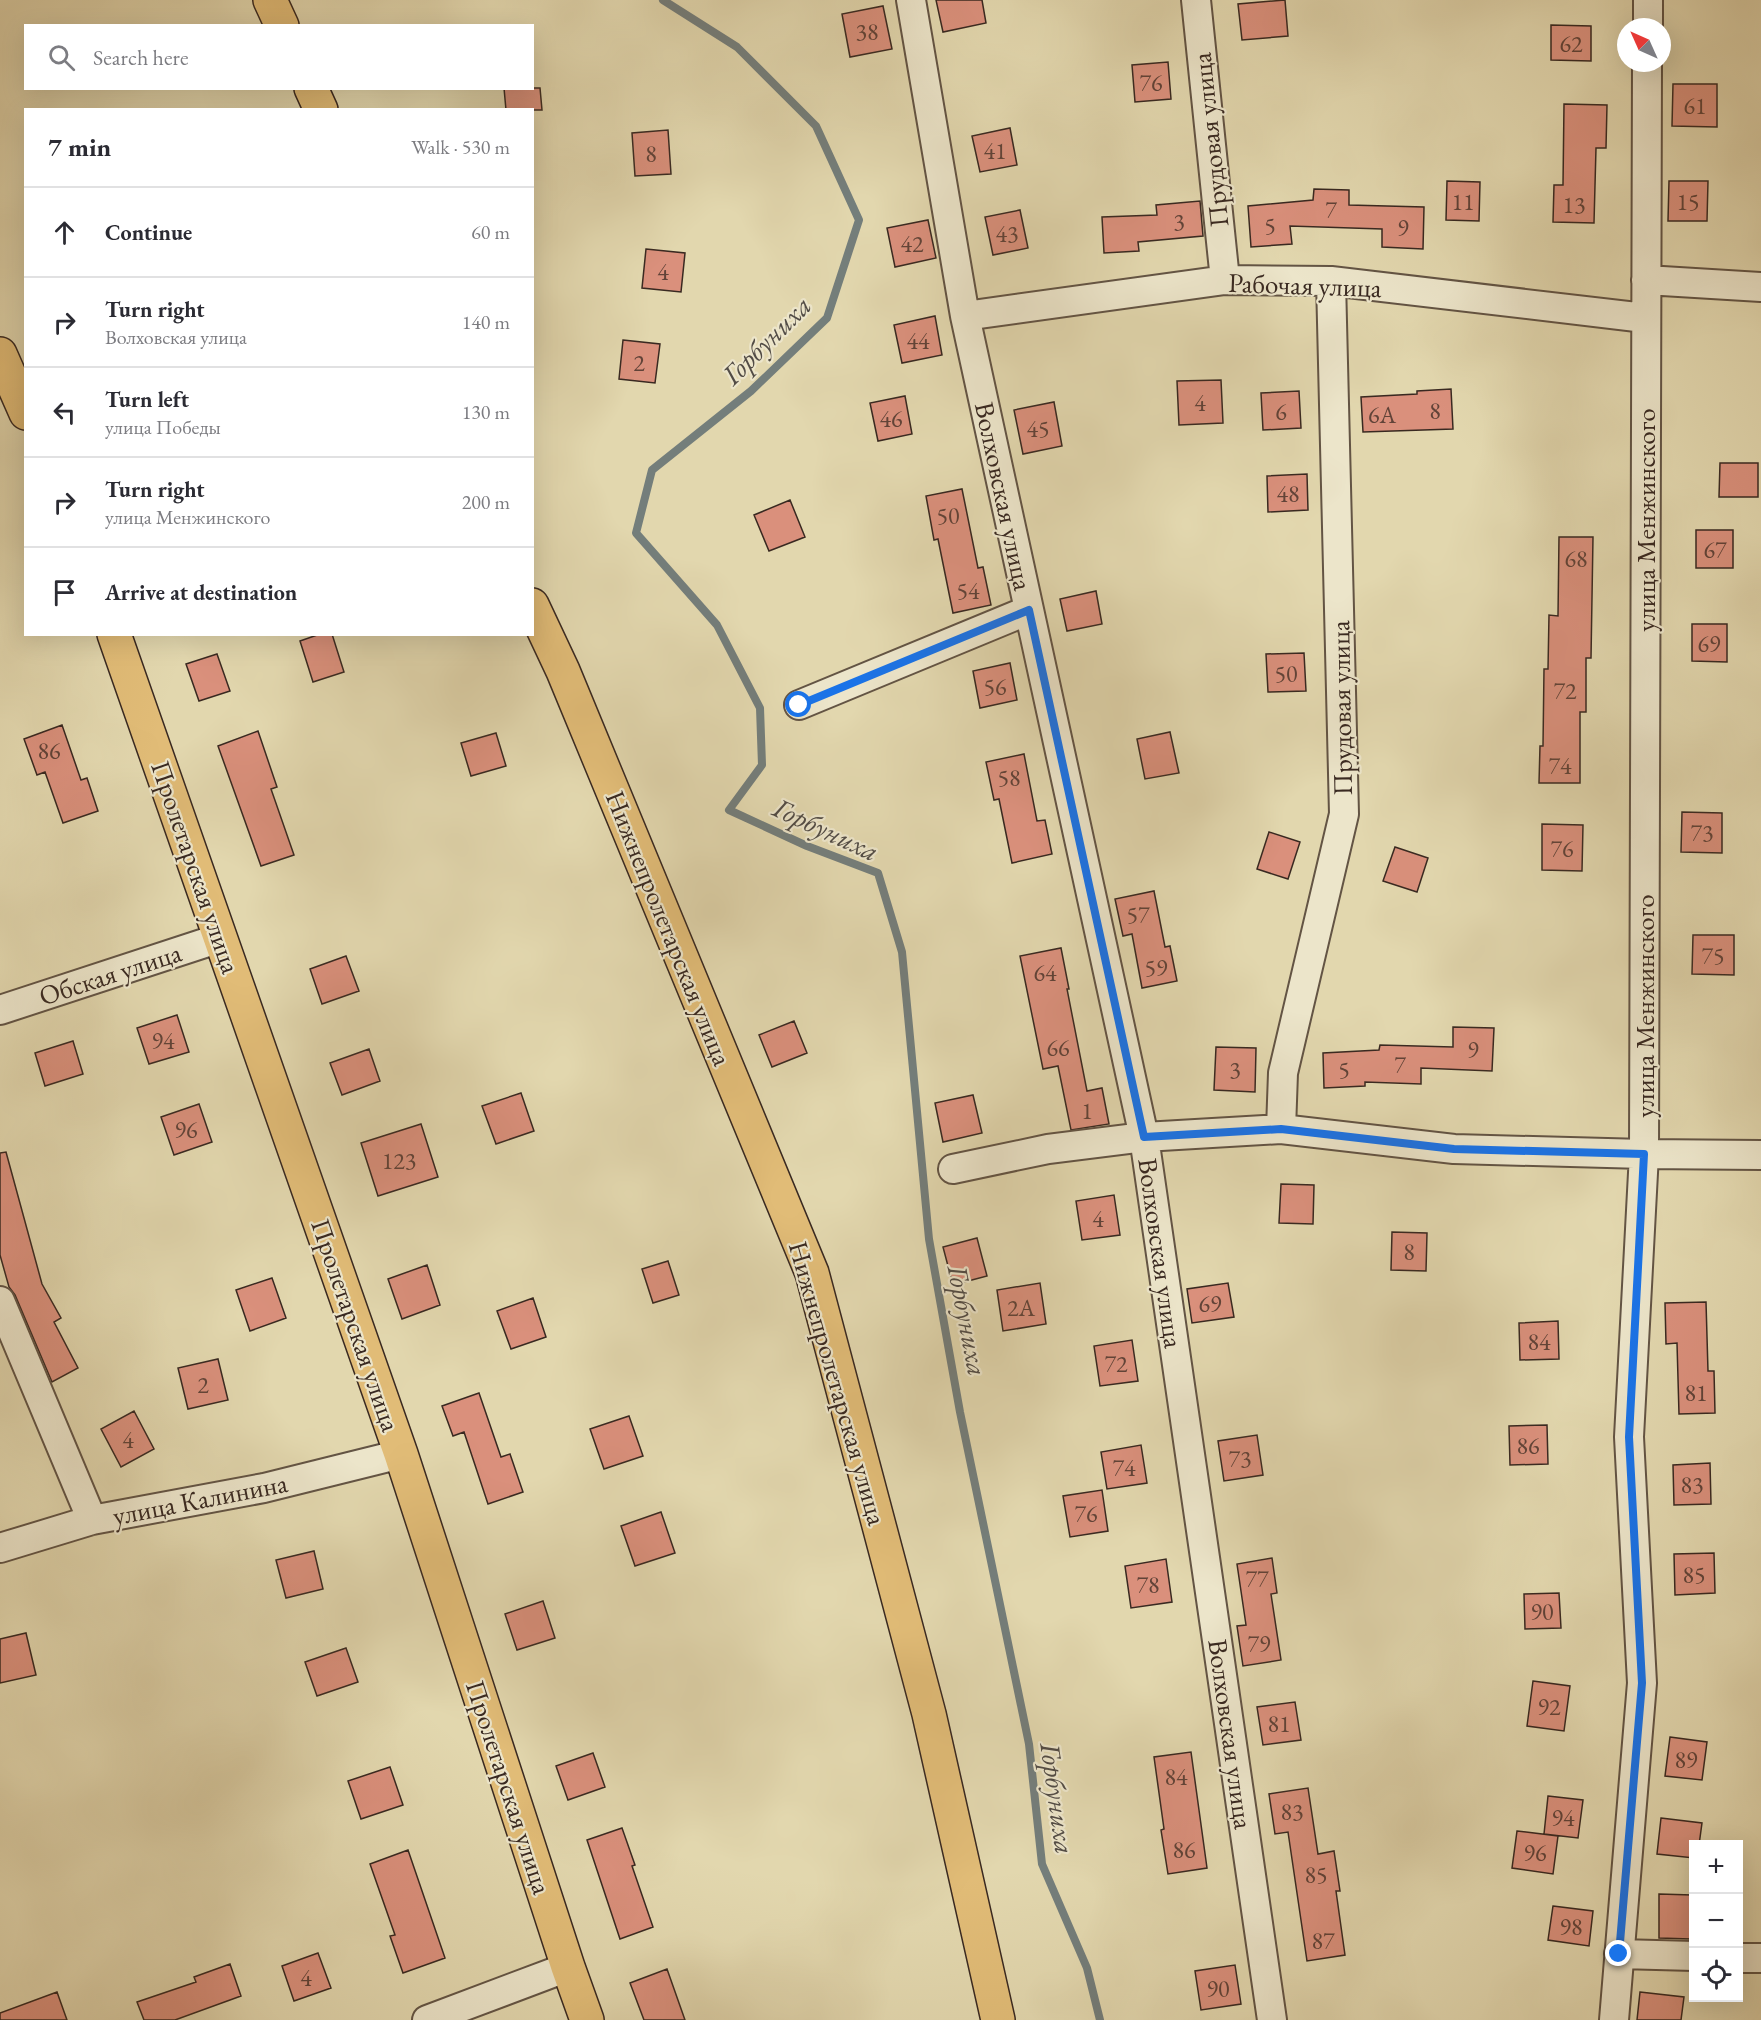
<!DOCTYPE html>
<html lang="en">
<head>
<meta charset="utf-8">
<style>
  :root { --surface:#fff; --page:#f2f2f3; --text:#2b2b33; --muted:#7c7c81; --line:#e1e1e2 }
  body { margin:0; font-family:"EB Garamond",serif; background:var(--page); color:var(--text) }
  .controls { position:absolute; right:18px; bottom:18px; display:grid; overflow:hidden; border-radius:0px; box-shadow:0 6px 24px #0002 }
  .controls button { width:54px; height:54px; display:grid; place-items:center; padding:0; border:0; border-bottom:2px solid var(--line); background:var(--surface); color:var(--text); font:30px sans-serif }
  .compass { position:absolute; left:1617px; top:18px; width:54px; height:54px; border-radius:50%; background:var(--surface); box-shadow:0 6px 24px #0002; rotate:315deg }
  .stop { position:absolute; width:18px; height:18px; margin:-14px; border:4px solid #1a73e8; border-radius:50%; background:#fff }
  .stop.end { background:#1a73e8; border-color:#fff; box-shadow:0 2px 6px #0008 }
  .list { margin:0; padding:0; list-style:none }
  h2 { display:flex; justify-content:space-between; align-items:center; height:78px; margin:0; padding:0 24px; font-size:26px }
  h2 small { font-size:20px; font-weight:400; color:var(--muted) }
  .list li { display:grid; grid-template-columns:39px 1fr auto; gap:18px; align-items:center; box-sizing:border-box; height:90px; padding:0 24px; border-top:2px solid var(--line) }
  .list b { display:block; font-size:22px; white-space:nowrap }
  .list p { margin:0; font-size:20px; white-space:nowrap; color:var(--muted) }
  .list em { font-size:20px; font-style:normal; color:var(--muted) }
  .icon { flex:none; width:33px; height:33px; fill:none; stroke:currentColor; stroke-width:2; stroke-linecap:round; stroke-linejoin:round }
  .map { position:relative; flex:none; width:1761px; height:2020px; overflow:hidden }
  .search { position:absolute; background:var(--surface); box-shadow:0 6px 24px #0002; left:24px; top:24px; width:510px; height:66px; display:flex; align-items:center; gap:15px; box-sizing:border-box; padding:0 21px; border-radius:0px; color:var(--muted); font-size:22px }
  .panel { position:absolute; background:var(--surface); box-shadow:0 6px 24px #0002; left:24px; top:108px; width:510px; height:528px; border-radius:0px }
  .map>svg:first-child { display:block }
  .lines { fill:none; stroke-linecap:round; stroke-linejoin:round }
  .stream { stroke:#747e7b; stroke-width:8 }
  .building { fill:#da907c; stroke:#392921; stroke-width:1.5 }
  .minor-casing { stroke:#635444; stroke-width:32 }
  .major-casing { stroke:#392921; stroke-width:36 }
  .minor { stroke:#ece5ca; stroke-width:28 }
  .major { stroke:#e1bc77; stroke-width:33 }
  .route { stroke:#1a73e8; stroke-width:8 }
  .labels { text-anchor:middle; dominant-baseline:central; stroke-width:4.5; stroke-linejoin:round; paint-order:stroke }
  .number-label { font-size:24px; fill:#614338 }
  .street-label { font-size:27px; fill:#392921; stroke:#ece5ca }
  .water-label { font-size:28px; font-style:italic; fill:#524c46; stroke:#ece5ca }
</style>
</head>
<body>
<div class="map">
<svg width="1761" height="2020" viewBox="0 0 1761 2020">
  <rect width="100%" height="100%" fill="#e2d7ae"/>
  <filter id="stains"><feTurbulence type="fractalNoise" baseFrequency=".00333" numOctaves="4"/><feColorMatrix values="0 0 0 0 .2 0 0 0 0 .09 0 0 0 0 .02 0 0 0 .5 -.17"/></filter>
  <radialGradient id="worn" r=".72"><stop offset=".6" stop-color="#630" stop-opacity="0"/><stop offset="1" stop-color="#630" stop-opacity=".3"/></radialGradient>
  <g class="lines">
    <path class="stream" d="M 663,0 L 737,47 L 816,126 L 859,220 L 827,318 L 751,391 L 652,470 L 636,533 L 717,625 L 760,708 L 762,765 L 729,810 L 807,846 L 878,873 L 902,952 L 929,1239 L 960,1412 L 1029,1744 L 1042,1864 L 1087,1968 L 1100,2020"/>
  </g>
  <path class="building" d="M 936,0 L 982,0 L 986,23 L 943,32 Z
    M 1285,0 L 1288,36 L 1242,40 L 1238,4 Z
    M 883,6 L 892,49 L 850,57 L 842,14 Z
    M 1551,25 L 1591,26 L 1591,61 L 1551,60 Z
    M 1168,62 L 1171,99 L 1135,102 L 1132,65 Z
    M 1673,84 L 1717,84 L 1717,127 L 1672,126 Z
    M 504,88 L 540,88 L 542,110 L 506,110 Z
    M 1564,104 L 1607,105 L 1606,148 L 1596,148 L 1594,223 L 1553,222 L 1554,185 L 1563,185 Z
    M 1010,128 L 1017,165 L 980,172 L 972,136 Z
    M 668,130 L 671,174 L 635,176 L 632,133 Z
    M 1447,181 L 1480,182 L 1479,221 L 1446,220 Z
    M 1669,181 L 1708,181 L 1707,221 L 1668,221 Z
    M 1314,189 L 1349,190 L 1349,205 L 1424,207 L 1423,249 L 1382,247 L 1382,229 L 1290,226 L 1292,244 L 1251,247 L 1248,206 L 1313,200 Z
    M 1200,201 L 1203,236 L 1138,242 L 1139,251 L 1104,253 L 1102,217 L 1157,215 L 1156,205 Z
    M 1020,210 L 1028,248 L 993,255 L 985,217 Z
    M 928,220 L 936,258 L 895,267 L 887,228 Z
    M 646,249 L 685,253 L 681,292 L 642,288 Z
    M 935,316 L 942,355 L 902,363 L 894,325 Z
    M 623,340 L 660,344 L 655,383 L 619,379 Z
    M 1221,380 L 1223,423 L 1179,425 L 1177,381 Z
    M 1451,389 L 1453,429 L 1363,432 L 1361,397 L 1417,394 L 1417,391 Z
    M 1299,391 L 1301,428 L 1263,430 L 1261,393 Z
    M 905,396 L 912,434 L 878,441 L 870,403 Z
    M 1054,402 L 1062,446 L 1023,454 L 1014,410 Z
    M 1720,463 L 1758,463 L 1758,497 L 1719,497 Z
    M 1307,474 L 1308,510 L 1268,512 L 1267,476 Z
    M 962,489 L 978,568 L 983,567 L 991,605 L 953,613 L 938,539 L 934,540 L 926,496 Z
    M 790,500 L 805,537 L 769,551 L 754,515 Z
    M 1696,530 L 1733,530 L 1733,568 L 1696,568 Z
    M 1559,537 L 1593,537 L 1591,658 L 1586,658 L 1586,712 L 1580,712 L 1580,783 L 1539,783 L 1540,746 L 1543,746 L 1544,669 L 1548,669 L 1549,615 L 1558,616 Z
    M 1096,591 L 1102,624 L 1067,631 L 1060,599 Z
    M 1692,624 L 1727,624 L 1727,662 L 1692,661 Z
    M 320,634 L 332,634 L 344,672 L 313,682 L 300,641 Z
    M 1304,653 L 1306,691 L 1268,692 L 1266,654 Z
    M 217,654 L 230,691 L 199,701 L 186,664 Z
    M 1010,663 L 1017,700 L 980,708 L 973,671 Z
    M 62,725 L 81,780 L 87,778 L 98,811 L 63,823 L 45,772 L 37,775 L 24,739 Z
    M 258,731 L 277,787 L 271,789 L 294,855 L 261,866 L 218,746 Z
    M 1170,732 L 1179,773 L 1145,779 L 1137,739 Z
    M 496,733 L 506,766 L 471,776 L 461,743 Z
    M 1024,754 L 1037,821 L 1045,820 L 1052,854 L 1012,863 L 999,799 L 994,800 L 986,762 Z
    M 1682,812 L 1722,813 L 1722,853 L 1681,852 Z
    M 1542,824 L 1583,825 L 1582,871 L 1542,870 Z
    M 1269,832 L 1300,842 L 1288,879 L 1257,869 Z
    M 1395,847 L 1428,858 L 1417,892 L 1383,881 Z
    M 1154,891 L 1165,947 L 1170,946 L 1177,981 L 1142,988 L 1132,934 L 1123,936 L 1115,899 Z
    M 1693,935 L 1734,935 L 1734,975 L 1692,974 Z
    M 1061,948 L 1069,989 L 1067,989 L 1087,1091 L 1102,1088 L 1109,1124 L 1071,1130 L 1058,1066 L 1043,1069 L 1020,956 Z
    M 346,956 L 359,991 L 322,1004 L 310,969 Z
    M 177,1015 L 189,1052 L 149,1064 L 137,1028 Z
    M 794,1021 L 807,1053 L 772,1067 L 759,1035 Z
    M 1453,1027 L 1494,1028 L 1492,1071 L 1421,1068 L 1421,1084 L 1365,1082 L 1365,1086 L 1324,1088 L 1323,1053 L 1379,1050 L 1380,1045 L 1453,1047 Z
    M 73,1041 L 83,1074 L 45,1086 L 35,1053 Z
    M 1216,1047 L 1256,1048 L 1255,1092 L 1214,1090 Z
    M 369,1049 L 380,1081 L 342,1095 L 330,1063 Z
    M 521,1093 L 534,1131 L 496,1144 L 482,1106 Z
    M 973,1095 L 982,1133 L 943,1142 L 935,1103 Z
    M 199,1104 L 212,1142 L 174,1155 L 161,1117 Z
    M 421,1124 L 438,1177 L 378,1196 L 361,1143 Z
    M 6,1152 L 42,1284 L 61,1318 L 54,1322 L 78,1368 L 52,1382 L 15,1295 L 9,1287 L 0,1255 L 0,1153 Z
    M 1281,1184 L 1314,1185 L 1313,1224 L 1279,1223 Z
    M 1114,1195 L 1120,1235 L 1082,1240 L 1076,1201 Z
    M 1392,1232 L 1427,1233 L 1426,1271 L 1391,1270 Z
    M 977,1238 L 987,1276 L 953,1285 L 943,1247 Z
    M 668,1261 L 679,1295 L 653,1303 L 642,1269 Z
    M 427,1265 L 440,1305 L 402,1319 L 388,1279 Z
    M 272,1278 L 286,1318 L 250,1331 L 236,1290 Z
    M 1040,1283 L 1046,1324 L 1003,1331 L 997,1290 Z
    M 1228,1283 L 1234,1317 L 1192,1323 L 1187,1289 Z
    M 533,1298 L 546,1337 L 511,1349 L 497,1311 Z
    M 1706,1302 L 1708,1371 L 1714,1371 L 1715,1413 L 1679,1414 L 1677,1343 L 1666,1344 L 1665,1303 Z
    M 1558,1321 L 1559,1359 L 1520,1360 L 1519,1323 Z
    M 1132,1340 L 1138,1381 L 1100,1386 L 1094,1346 Z
    M 218,1359 L 228,1400 L 188,1409 L 178,1368 Z
    M 479,1393 L 501,1457 L 510,1454 L 523,1492 L 488,1504 L 464,1432 L 453,1436 L 442,1406 Z
    M 134,1411 L 154,1449 L 121,1467 L 101,1429 Z
    M 629,1416 L 643,1456 L 604,1469 L 590,1429 Z
    M 1547,1425 L 1548,1464 L 1510,1465 L 1509,1426 Z
    M 1257,1435 L 1263,1475 L 1224,1481 L 1218,1441 Z
    M 1141,1445 L 1147,1483 L 1107,1489 L 1101,1452 Z
    M 1710,1463 L 1711,1504 L 1674,1505 L 1673,1465 Z
    M 1102,1490 L 1108,1531 L 1070,1537 L 1063,1496 Z
    M 661,1512 L 675,1553 L 635,1566 L 621,1526 Z
    M 314,1551 L 323,1589 L 286,1598 L 276,1560 Z
    M 1714,1553 L 1715,1593 L 1675,1595 L 1674,1554 Z
    M 1272,1558 L 1277,1593 L 1271,1594 L 1281,1660 L 1243,1666 L 1237,1626 L 1246,1625 L 1237,1564 Z
    M 1166,1559 L 1172,1602 L 1131,1608 L 1125,1566 Z
    M 1559,1593 L 1561,1628 L 1525,1629 L 1524,1594 Z
    M 543,1601 L 555,1638 L 517,1650 L 505,1614 Z
    M 26,1633 L 36,1675 L 0,1683 L 0,1639 Z
    M 346,1648 L 358,1682 L 317,1696 L 305,1662 Z
    M 1533,1681 L 1570,1686 L 1564,1731 L 1527,1726 Z
    M 1295,1702 L 1301,1740 L 1263,1745 L 1257,1707 Z
    M 1670,1737 L 1707,1742 L 1702,1780 L 1665,1776 Z
    M 1191,1752 L 1207,1868 L 1168,1874 L 1161,1830 L 1164,1829 L 1154,1757 Z
    M 593,1753 L 605,1787 L 568,1800 L 556,1766 Z
    M 390,1767 L 403,1805 L 361,1819 L 348,1781 Z
    M 1308,1788 L 1318,1854 L 1334,1851 L 1340,1891 L 1336,1891 L 1345,1955 L 1307,1961 L 1288,1832 L 1275,1834 L 1269,1794 Z
    M 1548,1796 L 1583,1800 L 1578,1838 L 1544,1834 Z
    M 1661,1818 L 1702,1823 L 1699,1845 L 1694,1845 L 1694,1858 L 1657,1854 Z
    M 622,1828 L 635,1865 L 632,1866 L 653,1927 L 620,1939 L 587,1840 Z
    M 1517,1831 L 1558,1836 L 1553,1874 L 1512,1868 Z
    M 408,1850 L 445,1958 L 403,1973 L 390,1936 L 395,1935 L 370,1864 Z
    M 1659,1894 L 1692,1895 L 1691,1939 L 1659,1938 Z
    M 1553,1906 L 1593,1911 L 1589,1946 L 1548,1940 Z
    M 318,1953 L 331,1988 L 294,2001 L 282,1966 Z
    M 230,1964 L 241,1996 L 175,2020 L 144,2020 L 137,2002 L 196,1982 L 194,1977 Z
    M 1235,1965 L 1241,2004 L 1201,2010 L 1195,1971 Z
    M 667,1969 L 685,2020 L 644,2020 L 630,1983 Z
    M 57,1992 L 67,2020 L 0,2020 L 0,2013 Z
    M 1640,1992 L 1684,1997 L 1681,2020 L 1637,2020 Z"/>
  <g class="lines">
    <defs>
      <path id="minor" d="M 911,0 L 965,316 L 1144,1137 L 1272,2020
        M 1196,0 L 1225,280
        M 1648,27 L 1648,0
        M 1646,280 L 1761,287
        M 965,316 L 1225,280 L 1331,281 L 1645,318
        M 799,705 L 1029,610
        M 0,1010 L 220,938
        M 1281,1129 L 1283,1073 L 1344,814 L 1331,281
        M 953,1169 L 1048,1149 L 1144,1137 L 1281,1129 L 1454,1149 L 1644,1154 L 1761,1155
        M 0,1301 L 92,1520
        M 0,1548 L 92,1520 L 264,1488 L 401,1454
        M 1619,1954 L 1694,1956
        M 1738,1958 L 1761,1958
        M 427,2020 L 568,1967
        M 1614,2020 L 1642,1683 L 1629,1437 L 1644,1154 L 1647,63"/>
      <path id="major" d="M 270,0 L 282,26
        M 311,88 L 321,110
        M 0,354 L 26,413
        M 532,605 L 563,671 L 812,1273 L 929,1714 L 998,2020
        M 114,634 L 401,1454 L 568,1967 L 587,2020"/>
    </defs>
    <use href="#minor" class="minor-casing"/>
    <use href="#major" class="major-casing"/>
    <use href="#minor" class="minor"/>
    <use href="#major" class="major"/>
  </g>
  <g class="lines">
    <path class="route" d="M 799,705 L 1029,610 L 1144,1137 L 1281,1129 L 1454,1149 L 1644,1154 L 1629,1437 L 1642,1683 L 1619,1954"/>
  </g>
  <g class="labels">
    <g class="number-label">
      <text x="867" y="31">38</text>
      <text x="1571" y="43">62</text>
      <text x="1151" y="82">76</text>
      <text x="1695" y="105">61</text>
      <text x="995" y="150">41</text>
      <text x="651" y="153">8</text>
      <text x="1463" y="201">11</text>
      <text x="1688" y="201">15</text>
      <text x="1574" y="204">13</text>
      <text x="1331" y="209">7</text>
      <text x="1179" y="221">3</text>
      <text x="1270" y="225">5</text>
      <text x="1403" y="227">9</text>
      <text x="1007" y="233">43</text>
      <text x="912" y="243">42</text>
      <text x="663" y="271">4</text>
      <text x="918" y="340">44</text>
      <text x="639" y="362">2</text>
      <text x="1200" y="402">4</text>
      <text x="1435" y="410">8</text>
      <text x="1281" y="411">6</text>
      <text x="1382" y="414">6А</text>
      <text x="891" y="418">46</text>
      <text x="1038" y="428">45</text>
      <text x="1288" y="493">48</text>
      <text x="948" y="515">50</text>
      <text x="1715" y="549">67</text>
      <text x="1576" y="558">68</text>
      <text x="968" y="590">54</text>
      <text x="1709" y="643">69</text>
      <text x="1286" y="673">50</text>
      <text x="995" y="686">56</text>
      <text x="1565" y="690">72</text>
      <text x="49" y="750">86</text>
      <text x="1560" y="765">74</text>
      <text x="1009" y="777">58</text>
      <text x="1702" y="832">73</text>
      <text x="1562" y="848">76</text>
      <text x="1138" y="914">57</text>
      <text x="1713" y="955">75</text>
      <text x="1156" y="967">59</text>
      <text x="1045" y="972">64</text>
      <text x="163" y="1040">94</text>
      <text x="1058" y="1047">66</text>
      <text x="1473" y="1049">9</text>
      <text x="1400" y="1064">7</text>
      <text x="1235" y="1069">3</text>
      <text x="1344" y="1069">5</text>
      <text x="1087" y="1110">1</text>
      <text x="186" y="1129">96</text>
      <text x="399" y="1160">123</text>
      <text x="1098" y="1218">4</text>
      <text x="1409" y="1251">8</text>
      <text x="1210" y="1303">69</text>
      <text x="1021" y="1307">2А</text>
      <text x="1539" y="1341">84</text>
      <text x="1116" y="1363">72</text>
      <text x="203" y="1384">2</text>
      <text x="1696" y="1392">81</text>
      <text x="128" y="1439">4</text>
      <text x="1528" y="1445">86</text>
      <text x="1240" y="1458">73</text>
      <text x="1124" y="1467">74</text>
      <text x="1692" y="1484">83</text>
      <text x="1086" y="1513">76</text>
      <text x="1694" y="1574">85</text>
      <text x="1257" y="1578">77</text>
      <text x="1148" y="1584">78</text>
      <text x="1542" y="1611">90</text>
      <text x="1259" y="1643">79</text>
      <text x="1549" y="1706">92</text>
      <text x="1279" y="1723">81</text>
      <text x="1686" y="1759">89</text>
      <text x="1176" y="1776">84</text>
      <text x="1292" y="1811">83</text>
      <text x="1563" y="1817">94</text>
      <text x="1184" y="1849">86</text>
      <text x="1535" y="1852">96</text>
      <text x="1316" y="1874">85</text>
      <text x="1571" y="1926">98</text>
      <text x="1323" y="1940">87</text>
      <text x="306" y="1977">4</text>
      <text x="1218" y="1988">90</text>
    </g>
    <g class="street-label">
      <text transform="translate(1210 140) rotate(-96)">Прудовая улица</text>
      <text transform="translate(1305 285) rotate(2)">Рабочая улица</text>
      <text transform="translate(1004 496) rotate(78)">Волховская улица</text>
      <text transform="translate(1645 520) rotate(-90)">улица Менжинского</text>
      <text transform="translate(1341 708) rotate(-91)">Прудовая улица</text>
      <text transform="translate(196 867) rotate(71)">Пролетарская улица</text>
      <text transform="translate(669 928) rotate(68)">Нижнепролетарская улица</text>
      <text transform="translate(110 974) rotate(-18)">Обская улица</text>
      <text transform="translate(1644 1006) rotate(-90)">улица Менжинского</text>
      <text transform="translate(1161 1253) rotate(82)">Волховская улица</text>
      <text transform="translate(356 1325) rotate(71)">Пролетарская улица</text>
      <text transform="translate(838 1383) rotate(74)">Нижнепролетарская улица</text>
      <text transform="translate(200 1499) rotate(-11)">улица Калинина</text>
      <text transform="translate(1231 1734) rotate(82)">Волховская улица</text>
      <text transform="translate(509 1787) rotate(72)">Пролетарская улица</text>
    </g>
    <g class="water-label">
      <text transform="translate(766 340) rotate(-45)">Горбуниха</text>
      <text transform="translate(826 829) rotate(25)">Горбуниха</text>
      <text transform="translate(968 1320) rotate(79)">Горбуниха</text>
      <text transform="translate(1058 1798) rotate(82)">Горбуниха</text>
    </g>
  </g>
  <rect width="100%" height="100%" filter="url(#stains)"/>
  <rect width="100%" height="100%" fill="url(#worn)"/>
</svg>
<div class="controls">
<button>+</button>
<button>−</button>
<button><svg class="icon" aria-label="locate" viewBox="0 0 24 24"><circle cx="12" cy="12" r="6"/><path d="M12 2v4M12 18v4M2 12h4M18 12h4"/></svg></button>
</div>
<svg class="compass" viewBox="-18 -18 36 36"><path d="M0-13l5 13h-10z" fill="#e53935"/><path d="M0 13l5-13h-10z" fill="#7c7c81"/></svg>
<div class="stop" style="left:799px;top:705px"></div>
<div class="stop end" style="left:1619px;top:1954px"></div>
<div class="search"><svg class="icon" aria-label="search" viewBox="0 0 24 24"><circle cx="10" cy="10" r="6"/><path d="M15 15l6 6"/></svg>Search here</div>
<section class="panel">
<h2>7 min<small>Walk · 530 m</small></h2>
<ul class="list">
<li><svg class="icon" aria-label="ahead" viewBox="0 0 24 24"><path d="M12 20V5M6 11l6-6 6 6"/></svg><div><b>Continue</b></div><em>60 m</em></li>
<li><svg class="icon" aria-label="right" viewBox="0 0 24 24"><path d="M7 20v-9h11M14 6l5 5-5 5"/></svg><div><b>Turn right</b><p>Волховская улица</p></div><em>140 m</em></li>
<li><svg class="icon" aria-label="left" viewBox="0 0 24 24"><path d="M17 20v-9H6M10 6l-5 5 5 5"/></svg><div><b>Turn left</b><p>улица Победы</p></div><em>130 m</em></li>
<li><svg class="icon" aria-label="right" viewBox="0 0 24 24"><path d="M7 20v-9h11M14 6l5 5-5 5"/></svg><div><b>Turn right</b><p>улица Менжинского</p></div><em>200 m</em></li>
<li><svg class="icon" aria-label="arrive" viewBox="0 0 24 24"><path d="M6 21V4h12l-3 4 3 4H6"/></svg><div><b>Arrive at destination</b></div></li>
</ul>
</section>
</div>
</body>
</html>
